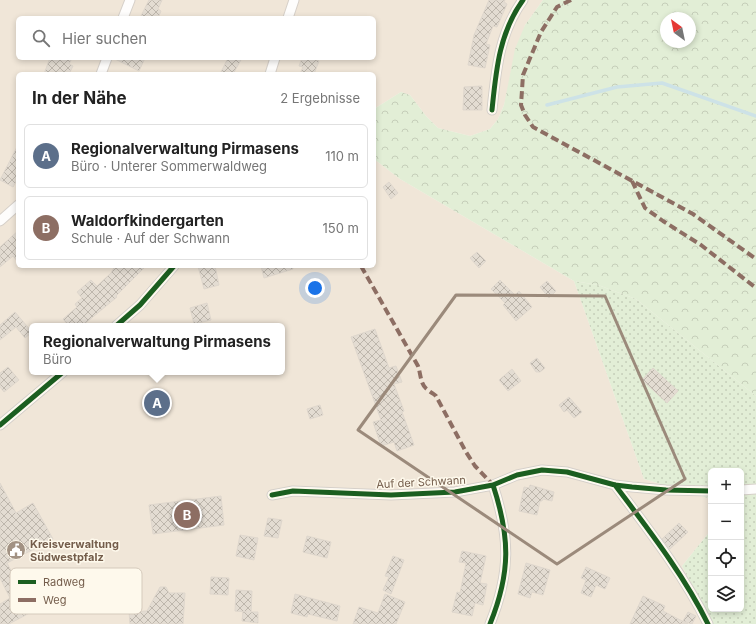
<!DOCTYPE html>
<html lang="de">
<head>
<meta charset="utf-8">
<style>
  :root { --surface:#fff; --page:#f2f2f2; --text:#222; --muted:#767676; --line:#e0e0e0; --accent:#a29283 }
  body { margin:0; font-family:Inter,sans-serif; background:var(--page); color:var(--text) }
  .controls { position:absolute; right:12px; bottom:12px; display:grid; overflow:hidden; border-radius:6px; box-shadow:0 2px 6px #0003 }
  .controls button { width:36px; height:36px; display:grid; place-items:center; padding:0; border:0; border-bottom:1px solid var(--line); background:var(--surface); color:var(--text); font:20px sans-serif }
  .compass { position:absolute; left:660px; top:12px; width:36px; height:36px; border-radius:50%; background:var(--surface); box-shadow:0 2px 6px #0003; rotate:327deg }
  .you { position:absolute; left:315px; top:288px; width:14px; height:14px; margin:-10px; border:3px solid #fff; border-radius:50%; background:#1a73e8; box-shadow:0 0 0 6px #1a73e833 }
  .badge { display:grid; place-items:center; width:26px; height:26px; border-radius:50%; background:var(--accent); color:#fff; font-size:13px; font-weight:700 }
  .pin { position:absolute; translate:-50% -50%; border:2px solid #fff; box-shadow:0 1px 4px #0006 }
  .popup { position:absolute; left:29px; top:323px; width:256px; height:52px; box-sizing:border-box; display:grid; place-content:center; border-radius:6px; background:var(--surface); filter:drop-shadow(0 1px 3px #0005); font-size:13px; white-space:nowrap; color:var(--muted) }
  .popup b { font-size:15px; color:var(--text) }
  .popup::after { content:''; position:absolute; left:50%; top:100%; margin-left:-8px; border:8px solid transparent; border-top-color:var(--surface) }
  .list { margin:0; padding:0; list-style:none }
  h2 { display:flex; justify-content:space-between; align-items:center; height:52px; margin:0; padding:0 16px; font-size:17px }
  h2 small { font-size:13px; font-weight:400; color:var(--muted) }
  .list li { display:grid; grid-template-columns:26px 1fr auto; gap:12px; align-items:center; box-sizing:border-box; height:64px; margin:0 8px 8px; padding:0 8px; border:1px solid var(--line); border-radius:6px }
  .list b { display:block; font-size:15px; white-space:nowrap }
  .list p { margin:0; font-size:13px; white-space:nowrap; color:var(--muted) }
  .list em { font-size:13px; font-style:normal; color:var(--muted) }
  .icon { flex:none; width:22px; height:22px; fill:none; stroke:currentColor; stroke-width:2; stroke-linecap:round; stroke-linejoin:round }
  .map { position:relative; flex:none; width:756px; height:624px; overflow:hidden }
  .search { position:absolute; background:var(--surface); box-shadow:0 2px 6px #0003; left:16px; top:16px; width:360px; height:44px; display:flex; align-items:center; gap:10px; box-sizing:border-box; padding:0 14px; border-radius:6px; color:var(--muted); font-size:15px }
  .panel { position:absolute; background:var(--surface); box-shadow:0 2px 6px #0003; left:16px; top:72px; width:360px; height:196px; border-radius:6px }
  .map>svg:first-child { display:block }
  .residential { fill:#f0e6d8; fill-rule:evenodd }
  .grass { fill:url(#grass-dots) }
  .forest { fill:url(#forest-crowns); fill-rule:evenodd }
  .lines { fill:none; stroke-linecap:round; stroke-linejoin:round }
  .stream { stroke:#cde2e7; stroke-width:3.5 }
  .building { fill:url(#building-cross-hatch); stroke:#dfd7cd }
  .minor-casing { stroke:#d6d0c9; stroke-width:11 }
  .minor { stroke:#fefdfc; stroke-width:9 }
  .quiet { stroke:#8d6e63; stroke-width:4; stroke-dasharray:8 4; stroke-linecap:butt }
  .cycleway-casing { stroke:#fef9ec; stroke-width:8 }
  .cycleway { stroke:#1b5e20; stroke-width:5 }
  .marked { fill:none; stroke:#9b8a7b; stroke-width:3; stroke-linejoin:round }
  .labels { text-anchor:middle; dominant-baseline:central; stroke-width:3; stroke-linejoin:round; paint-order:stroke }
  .street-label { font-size:11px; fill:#745d4b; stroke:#fef9ec }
  .poi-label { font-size:11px; font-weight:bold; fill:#745d4b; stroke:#fef9ec; text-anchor:start }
  .key { fill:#fef9ec; stroke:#d5cabc; stroke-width:1 }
  .key-label { font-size:11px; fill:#745d4b }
</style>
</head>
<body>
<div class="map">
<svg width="756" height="624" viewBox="0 0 756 624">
  <defs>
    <pattern id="grass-dots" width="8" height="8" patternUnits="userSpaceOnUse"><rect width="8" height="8" fill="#e2eed6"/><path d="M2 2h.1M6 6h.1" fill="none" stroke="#c5ceb9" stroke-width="1.8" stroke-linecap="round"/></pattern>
    <pattern id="forest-crowns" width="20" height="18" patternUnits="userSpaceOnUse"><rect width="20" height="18" fill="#e2eed6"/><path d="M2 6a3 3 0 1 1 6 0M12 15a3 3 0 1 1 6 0" fill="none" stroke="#c5ceb9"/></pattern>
    <pattern id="building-cross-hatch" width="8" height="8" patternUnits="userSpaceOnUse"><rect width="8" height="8" fill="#e3dcd2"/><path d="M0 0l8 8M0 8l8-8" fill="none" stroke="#bdb6ac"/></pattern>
  </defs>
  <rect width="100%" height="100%" fill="#f7f3eb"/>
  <path class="residential" d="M 0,0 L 543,0 L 525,25 L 504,105 L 498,119 L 490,129 L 470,136 L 438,128 L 426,116 L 410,95 L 401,92 L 374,109 L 374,74 L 18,74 L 18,266 L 374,266 L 374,159 L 400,179 L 574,281 L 644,479 L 711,499 L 711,530 L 682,566 L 712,624 L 0,624 ZM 18,18 L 374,18 L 374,58 L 18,58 ZM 32,326 L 282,326 L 282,372 L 32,372 Z"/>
  <path class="grass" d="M 574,281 L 598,285 L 636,299 L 756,396 L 756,624 L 712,624 L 682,566 L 711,530 L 711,609 L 741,609 L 741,471 L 711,471 L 711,499 L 644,479 Z"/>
  <path class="forest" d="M 543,0 L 756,0 L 756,396 L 636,299 L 598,285 L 574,281 L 400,179 L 374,159 L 374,109 L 401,92 L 410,95 L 426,116 L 438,128 L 470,136 L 490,129 L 498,119 L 504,105 L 515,49 L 525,25 ZM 666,18 L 690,18 L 690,42 L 666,42 Z"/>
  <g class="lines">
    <path class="stream" d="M 547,105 L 617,87 L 662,83 L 756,116"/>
  </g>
  <path class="building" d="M 149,0 L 162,0 L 158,9 L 161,11 L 158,18 L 140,18 Z
    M 489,0 L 505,0 L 504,2 L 507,4 L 497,27 L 493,26 L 486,44 L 490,45 L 485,68 L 468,65 L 474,35 Z
    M 50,58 L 72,58 L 69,64 L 73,66 L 69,74 L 44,74 Z
    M 113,58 L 145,58 L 139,71 Z
    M 228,58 L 242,58 L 233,74 L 220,74 Z
    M 302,58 L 311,58 L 319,61 L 314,74 L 300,74 L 303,67 L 299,66 Z
    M 482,86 L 482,110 L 463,110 L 464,87 Z
    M 18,145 L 18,178 L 13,187 L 0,180 Z
    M 389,182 L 398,193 L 391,199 L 383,187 Z
    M 18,231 L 18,262 L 13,256 L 0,267 L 0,247 Z
    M 477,252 L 486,261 L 479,268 L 470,258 Z
    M 115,266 L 146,266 L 116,296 L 117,297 L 82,326 L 69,326 L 63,319 L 77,307 L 75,304 L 82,298 L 77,292 L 91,280 L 97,286 L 111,273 Z
    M 198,266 L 215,266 L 219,285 L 204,289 Z
    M 261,266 L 292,266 L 293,269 L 264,278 Z
    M 500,280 L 515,295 L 519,291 L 532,307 L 516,321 L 503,305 L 505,303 L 491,289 Z
    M 547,281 L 556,291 L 549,298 L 540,287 Z
    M 207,303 L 211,320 L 194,324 L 190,308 Z
    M 15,312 L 32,332 L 25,338 L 16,327 L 0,340 L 0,325 Z
    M 375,329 L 389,368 L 396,366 L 402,382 L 394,384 L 404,411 L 402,412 L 414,445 L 397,451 L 394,442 L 381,446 L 373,422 L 381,420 L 351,337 Z
    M 537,358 L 545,368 L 540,372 L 536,372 L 530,363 Z
    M 8,367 L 19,380 L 4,392 L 0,387 L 0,373 Z
    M 653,368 L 678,391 L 667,403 L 642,380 Z
    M 512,369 L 521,381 L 508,391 L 499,380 Z
    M 569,397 L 582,412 L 574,418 L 567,410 L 564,412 L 559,405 Z
    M 320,405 L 323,415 L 310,419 L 307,409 Z
    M 0,483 L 16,513 L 33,503 L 53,539 L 7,563 L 22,591 L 40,581 L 50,602 L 9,624 L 0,624 L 0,604 L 10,598 L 0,578 Z
    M 530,485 L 554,492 L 552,501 L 543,499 L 542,501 L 540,501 L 537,515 L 519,511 L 524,487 L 529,488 Z
    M 221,496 L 224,525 L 153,534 L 149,505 Z
    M 268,518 L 282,520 L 278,538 L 264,536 Z
    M 679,523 L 688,532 L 670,549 L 662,539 Z
    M 240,535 L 258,538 L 254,560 L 236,556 Z
    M 307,536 L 331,542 L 327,558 L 303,552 Z
    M 462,551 L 486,556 L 480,583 L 487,584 L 483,605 L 475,603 L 472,616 L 452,612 L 457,592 L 460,593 L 466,563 L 459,562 Z
    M 393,556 L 404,560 L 391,594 L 383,590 L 389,577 L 385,576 Z
    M 526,563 L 550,570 L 543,595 L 532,592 L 530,598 L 518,594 Z
    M 586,567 L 610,578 L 605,589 L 596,585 L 591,597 L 581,593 L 586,580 L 581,578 Z
    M 211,577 L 229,578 L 228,595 L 210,594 Z
    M 160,587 L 166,587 L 169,593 L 185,593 L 183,624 L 130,624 L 129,612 L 147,611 Z
    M 236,590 L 252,591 L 251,612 L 258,612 L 258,623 L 242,621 L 243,611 L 247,612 L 235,611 Z
    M 295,594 L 340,606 L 337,621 L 308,614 L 307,617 L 291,613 Z
    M 385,594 L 405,602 L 396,624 L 353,624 L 359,607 L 378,613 Z
    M 643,596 L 665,606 L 663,611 L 688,624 L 630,624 Z
    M 688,612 L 696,616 L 692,624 L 683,621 Z"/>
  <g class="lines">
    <defs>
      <path id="minor" d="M 123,18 L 130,0
        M 288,18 L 294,0
        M 101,74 L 107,58
        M 270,74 L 275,58
        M 492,110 C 496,71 499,33 523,0
        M 0,221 L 18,205
        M 116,326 L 140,305 L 174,266
        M 0,425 L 63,372
        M 615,485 C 648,529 684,575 708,624
        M 741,490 L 756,489
        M 272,495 L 293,491 L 391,495 L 455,492 L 493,485 L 517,475 L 542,470 L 567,472 L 615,485 L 632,487 L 666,490 L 711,491
        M 490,624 C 511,572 510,537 493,485"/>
    </defs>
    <use href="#minor" class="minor-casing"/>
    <use href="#minor" class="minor"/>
    <path class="quiet" d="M 571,0 L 557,7 L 541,32 L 523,75 L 521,105 L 525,115 L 533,127 L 693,214 L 756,259
      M 632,181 L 645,208 L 663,221 L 701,245 L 756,288
      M 361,266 L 418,366 C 421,374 420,385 428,390 C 431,393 433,393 436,396 L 466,452 L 475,466 L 493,485"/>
    <defs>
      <path id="cycleway" d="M 492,110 C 496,71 499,33 523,0
        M 116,326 L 140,305 L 174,266
        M 0,425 L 63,372
        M 615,485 C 648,529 684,575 708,624
        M 272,495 L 293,491 L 391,495 L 455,492 L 493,485 L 517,475 L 542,470 L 567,472 L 615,485 L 632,487 L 666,490 L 711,491
        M 490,624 C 511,572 510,537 493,485"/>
    </defs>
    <use href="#cycleway" class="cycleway-casing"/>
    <use href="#cycleway" class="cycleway"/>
  </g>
  <path class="marked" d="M 456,295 L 605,296 L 685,479 L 557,564 L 358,430 Z"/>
  <defs>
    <symbol id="civic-disc" viewBox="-11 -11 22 22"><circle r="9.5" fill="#a29283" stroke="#fef9ec"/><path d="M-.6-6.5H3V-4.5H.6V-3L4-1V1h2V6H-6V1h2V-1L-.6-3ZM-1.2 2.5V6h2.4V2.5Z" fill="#fff"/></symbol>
  </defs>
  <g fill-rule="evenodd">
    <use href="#civic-disc" x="5" y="539" width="22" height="22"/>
  </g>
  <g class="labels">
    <g class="street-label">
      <text transform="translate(421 482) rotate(-3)">Auf der Schwann</text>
    </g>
    <g class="poi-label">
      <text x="30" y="544">Kreisverwaltung<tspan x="30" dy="13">Südwestpfalz</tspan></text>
    </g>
  </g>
  <rect x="10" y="568" width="132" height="46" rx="6" class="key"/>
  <rect x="18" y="580" width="18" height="4" fill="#1b5e20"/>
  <rect x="18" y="598" width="18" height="4" fill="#8d6e63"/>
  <g class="key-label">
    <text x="43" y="586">Radweg</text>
    <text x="43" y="604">Weg</text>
  </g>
</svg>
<div class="controls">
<button>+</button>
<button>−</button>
<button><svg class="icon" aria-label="locate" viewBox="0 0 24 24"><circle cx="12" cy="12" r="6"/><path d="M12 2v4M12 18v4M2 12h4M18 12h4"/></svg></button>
<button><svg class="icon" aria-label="layers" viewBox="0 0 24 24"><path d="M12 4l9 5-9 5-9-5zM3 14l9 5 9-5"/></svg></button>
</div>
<svg class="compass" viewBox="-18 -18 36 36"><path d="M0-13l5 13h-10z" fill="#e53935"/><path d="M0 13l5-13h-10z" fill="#767676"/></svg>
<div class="you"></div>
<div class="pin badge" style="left:157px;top:403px;background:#5c6f8a">A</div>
<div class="popup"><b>Regionalverwaltung Pirmasens</b>Büro</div>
<div class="pin badge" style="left:187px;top:515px;background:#8d6e63">B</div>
<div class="search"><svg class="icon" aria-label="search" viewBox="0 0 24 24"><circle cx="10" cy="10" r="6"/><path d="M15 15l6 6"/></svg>Hier suchen</div>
<section class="panel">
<h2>In der Nähe<small>2 Ergebnisse</small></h2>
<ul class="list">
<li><span class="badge" style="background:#5c6f8a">A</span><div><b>Regionalverwaltung Pirmasens</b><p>Büro · Unterer Sommerwaldweg</p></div><em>110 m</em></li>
<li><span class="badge" style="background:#8d6e63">B</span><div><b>Waldorfkindergarten</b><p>Schule · Auf der Schwann</p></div><em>150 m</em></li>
</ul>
</section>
</div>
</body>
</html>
